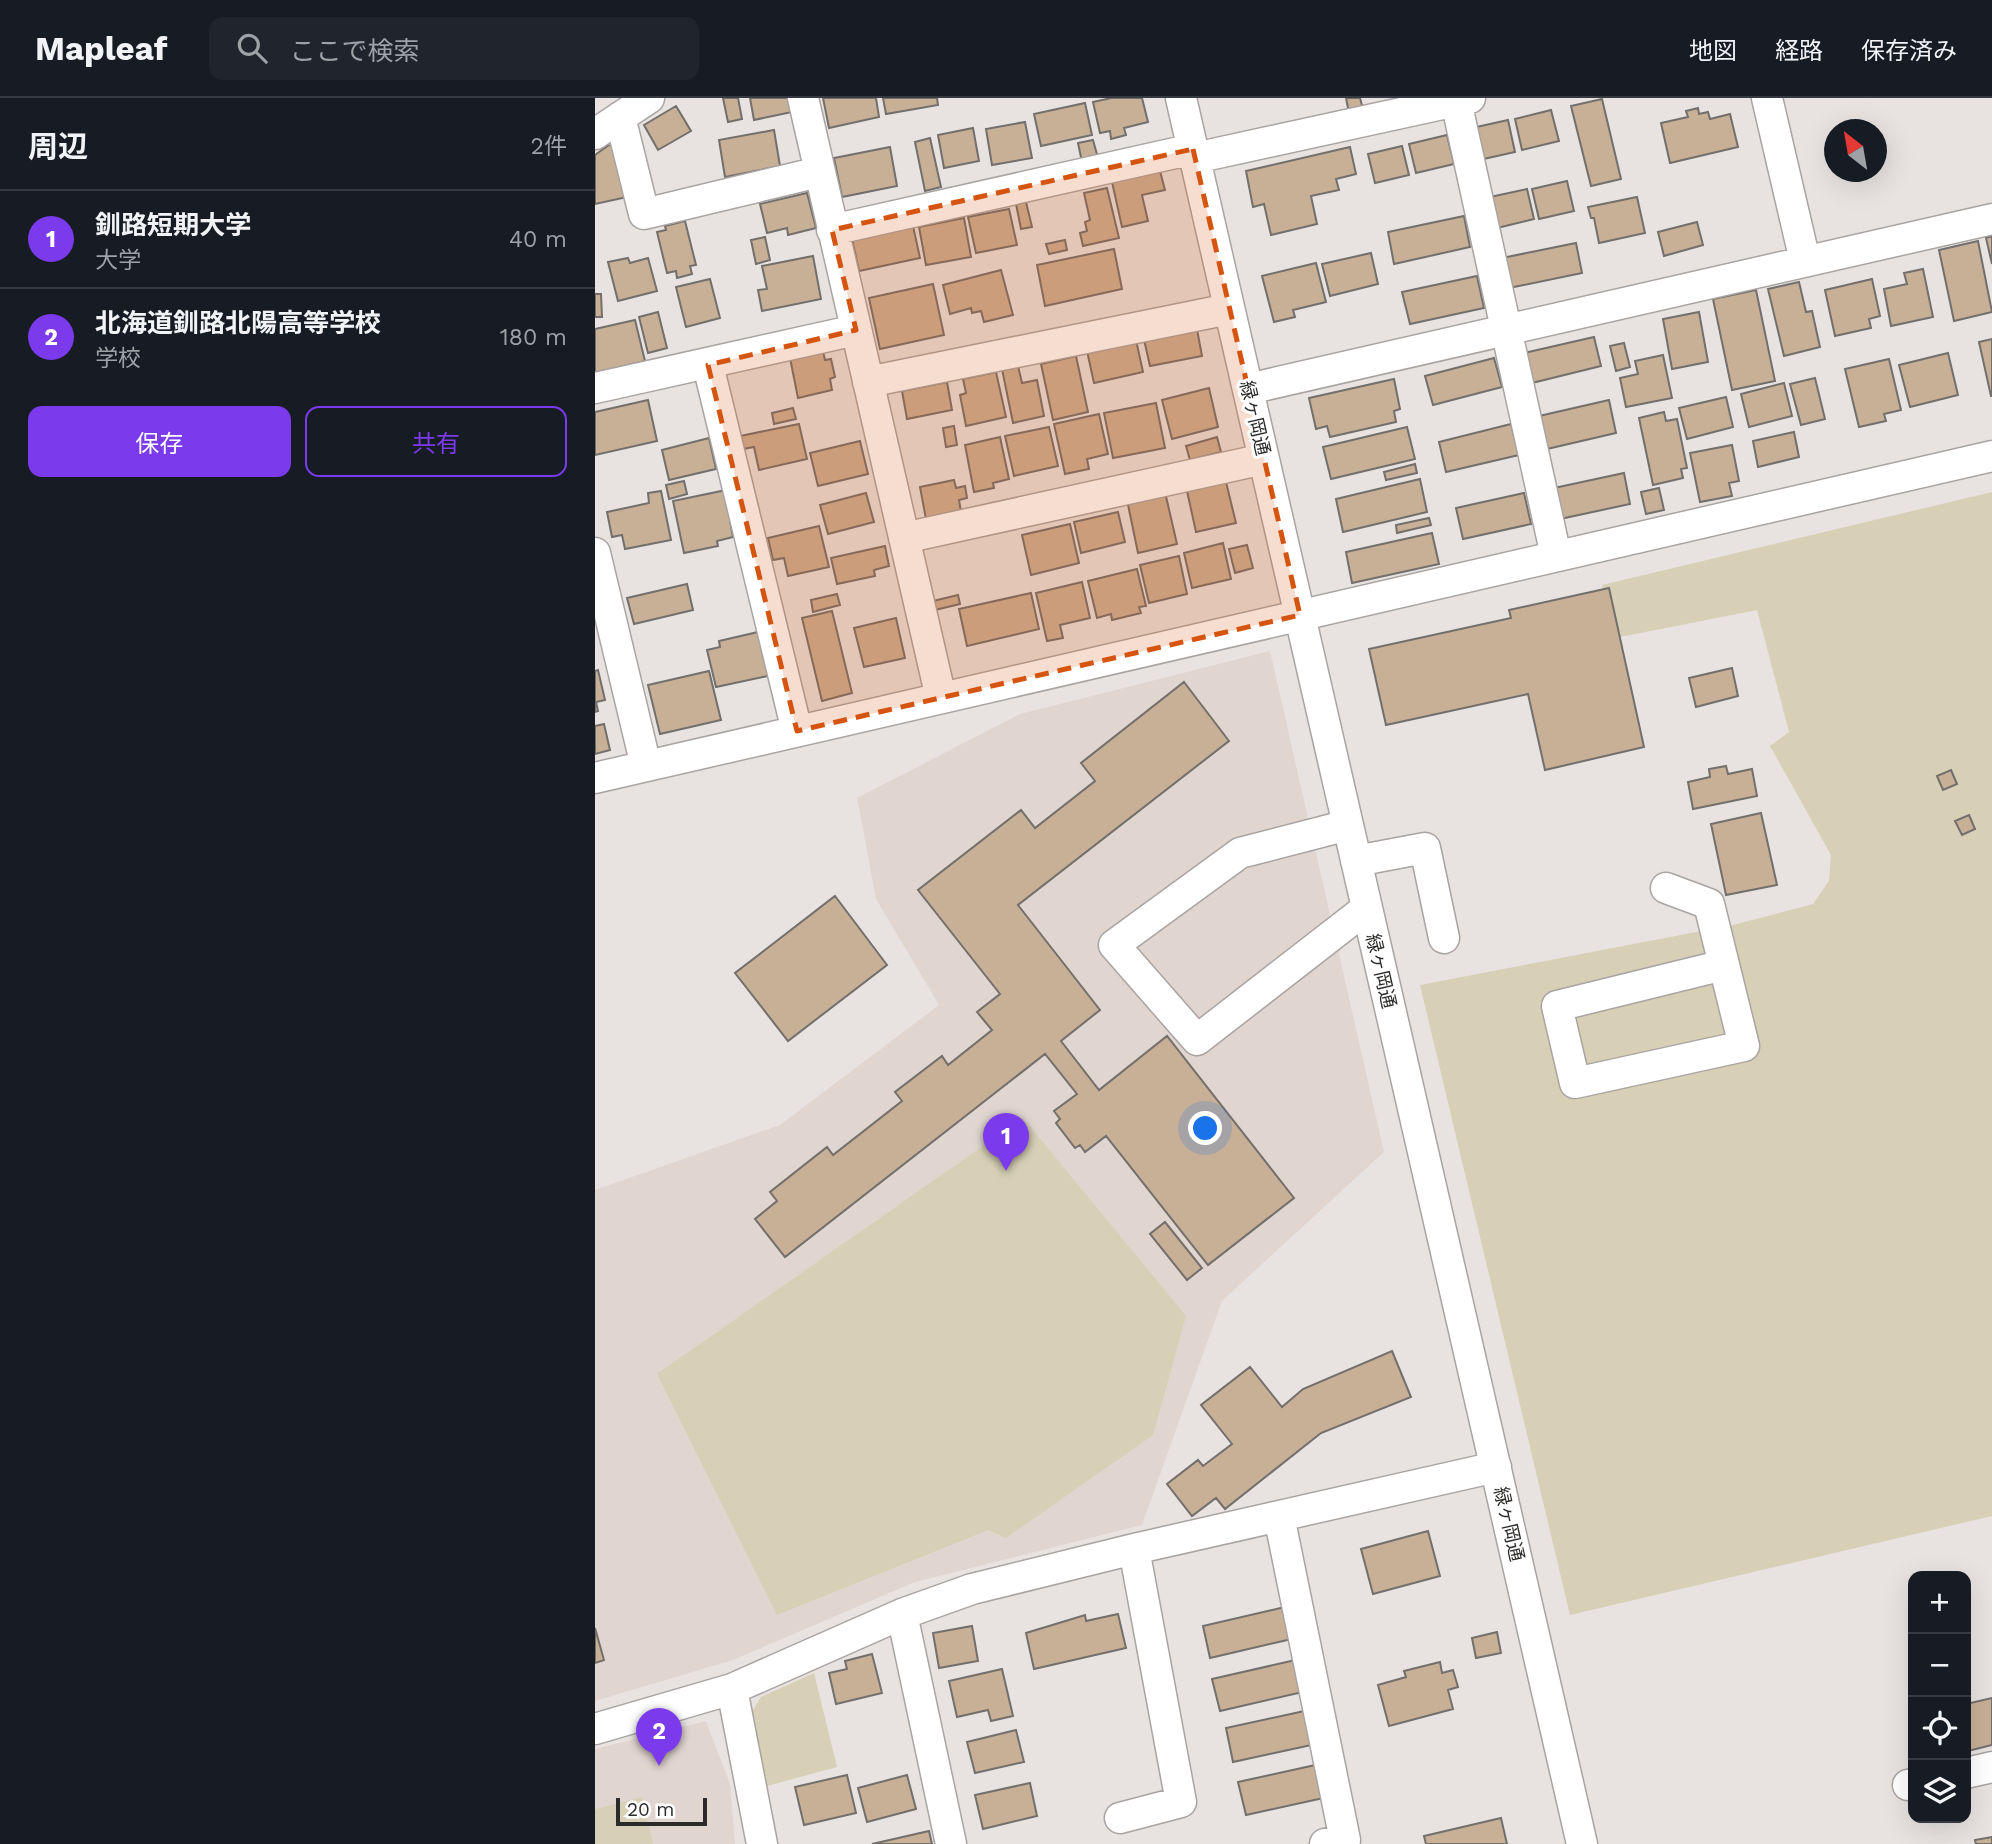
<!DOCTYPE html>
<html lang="ja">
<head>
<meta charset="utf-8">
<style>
  :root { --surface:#171b24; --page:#20242c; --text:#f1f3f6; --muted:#9ea1a6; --line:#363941; --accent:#7c3aed }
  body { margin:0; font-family:"Work Sans","Noto Sans JP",sans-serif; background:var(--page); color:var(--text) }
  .controls { position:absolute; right:21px; bottom:21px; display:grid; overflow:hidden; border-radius:14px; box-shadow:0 7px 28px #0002 }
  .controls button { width:63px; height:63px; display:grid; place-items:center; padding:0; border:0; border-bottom:2px solid var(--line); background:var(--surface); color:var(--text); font:35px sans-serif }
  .compass { position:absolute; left:1229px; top:21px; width:63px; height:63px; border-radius:50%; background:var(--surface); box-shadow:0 7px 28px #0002; rotate:329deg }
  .scale { position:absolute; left:21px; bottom:18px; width:91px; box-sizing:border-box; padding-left:7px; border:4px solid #2c2b2a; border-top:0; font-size:19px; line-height:24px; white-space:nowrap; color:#2c2b2a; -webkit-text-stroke:5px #fff; paint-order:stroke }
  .you { position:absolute; left:611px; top:1031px; width:24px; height:24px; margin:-18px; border:5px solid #fff; border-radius:50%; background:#1a73e8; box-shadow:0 0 0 10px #1a73e833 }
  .badge { display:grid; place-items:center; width:46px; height:46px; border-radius:50%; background:var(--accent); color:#fff; font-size:23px; font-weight:700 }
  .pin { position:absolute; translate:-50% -58px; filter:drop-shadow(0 2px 4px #0008) }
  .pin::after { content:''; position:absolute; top:37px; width:24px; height:21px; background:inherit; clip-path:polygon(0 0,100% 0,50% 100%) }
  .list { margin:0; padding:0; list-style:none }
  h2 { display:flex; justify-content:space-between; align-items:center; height:91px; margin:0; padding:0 28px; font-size:30px }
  h2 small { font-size:23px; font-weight:400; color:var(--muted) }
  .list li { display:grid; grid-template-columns:46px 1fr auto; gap:21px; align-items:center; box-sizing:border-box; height:98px; padding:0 28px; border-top:2px solid var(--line) }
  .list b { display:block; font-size:26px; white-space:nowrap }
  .list p { margin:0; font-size:23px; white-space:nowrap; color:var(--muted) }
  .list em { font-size:23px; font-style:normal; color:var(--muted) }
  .actions { display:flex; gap:14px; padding:21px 28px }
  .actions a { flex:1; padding:16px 0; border:2px solid var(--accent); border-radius:14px; text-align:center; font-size:24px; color:var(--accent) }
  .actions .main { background:var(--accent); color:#fff }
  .icon { flex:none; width:38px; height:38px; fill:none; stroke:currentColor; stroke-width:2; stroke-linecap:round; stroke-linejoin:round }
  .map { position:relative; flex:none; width:1397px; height:1746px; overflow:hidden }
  header { display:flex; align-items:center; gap:42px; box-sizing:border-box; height:98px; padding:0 35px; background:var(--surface); border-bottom:2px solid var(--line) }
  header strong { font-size:33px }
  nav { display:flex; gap:38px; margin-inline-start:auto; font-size:24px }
  .search { width:490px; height:63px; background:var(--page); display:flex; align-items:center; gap:18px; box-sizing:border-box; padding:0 24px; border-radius:14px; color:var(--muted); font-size:26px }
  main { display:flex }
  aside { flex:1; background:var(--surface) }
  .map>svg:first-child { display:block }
  .built { fill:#e1d5d0 }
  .green { fill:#d7cfb6 }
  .building { fill:#c8b097; stroke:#726f6c; stroke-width:2 }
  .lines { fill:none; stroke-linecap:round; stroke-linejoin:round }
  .minor-casing { stroke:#a9a4a2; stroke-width:33 }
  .minor { stroke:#fff; stroke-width:30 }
  .marked { fill:#d5540f; fill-opacity:0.2; stroke:#d5540f; stroke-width:5; stroke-dasharray:14 9; stroke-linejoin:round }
  .labels { text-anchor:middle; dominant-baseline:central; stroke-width:6; stroke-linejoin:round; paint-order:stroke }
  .street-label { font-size:19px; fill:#2c2b2a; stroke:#fff }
</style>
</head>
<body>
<header>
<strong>Mapleaf</strong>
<div class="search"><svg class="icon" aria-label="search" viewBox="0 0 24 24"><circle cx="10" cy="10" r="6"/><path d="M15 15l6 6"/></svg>ここで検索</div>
<nav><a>地図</a><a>経路</a><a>保存済み</a></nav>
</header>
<main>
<aside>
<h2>周辺<small>2件</small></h2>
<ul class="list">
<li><span class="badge">1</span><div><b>釧路短期大学</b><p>大学</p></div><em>40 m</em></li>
<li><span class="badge">2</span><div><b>北海道釧路北陽高等学校</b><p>学校</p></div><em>180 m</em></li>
</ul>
<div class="actions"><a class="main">保存</a><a>共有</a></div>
</aside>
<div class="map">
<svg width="1397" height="1746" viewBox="0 0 1397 1746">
  <rect width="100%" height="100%" fill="#e8e3e1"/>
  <path class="built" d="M 675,553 L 789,1054 L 627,1203 L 547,1427 L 320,1484 L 138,1562 L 0,1603 L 0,1092 L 185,1027 L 344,907 L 281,801 L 262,700 L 425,616 Z
    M 111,1623 L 135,1686 L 140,1746 L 0,1746 L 0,1651 Z"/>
  <path class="green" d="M 1397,394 L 1397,1418 L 975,1517 L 825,887 L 1138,827 L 1218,806 L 1234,783 L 1236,757 L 1175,648 L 1194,634 L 1162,512 L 1020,540 L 1007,487 Z
    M 428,1020 L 591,1218 L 558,1337 L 411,1440 L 393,1432 L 182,1517 L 62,1276 Z
    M 219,1575 L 242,1669 L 172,1688 L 153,1620 L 166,1599 Z
    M 47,1699 L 58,1746 L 0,1746 L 0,1711 Z"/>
  <path class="building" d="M 128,0 L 143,0 L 147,21 L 133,24 Z
    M 155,0 L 193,0 L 197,14 L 159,22 Z
    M 228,0 L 281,0 L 284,19 L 234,30 Z
    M 288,0 L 342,0 L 343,7 L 291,16 Z
    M 516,0 L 547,0 L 553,24 L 529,30 L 531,37 L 516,41 L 515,33 L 505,35 L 498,4 Z
    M 751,0 L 765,0 L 768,11 L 754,15 Z
    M 1007,1 L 1026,81 L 996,88 L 976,8 Z
    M 490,5 L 497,37 L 446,48 L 439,16 Z
    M 81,8 L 96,33 L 63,52 L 49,27 Z
    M 1103,10 L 1104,16 L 1113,14 L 1115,21 L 1135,16 L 1143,49 L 1075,65 L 1066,25 L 1093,19 L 1091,13 Z
    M 956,12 L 964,43 L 927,52 L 920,21 Z
    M 913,22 L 920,54 L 884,62 L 877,30 Z
    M 430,24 L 437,60 L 397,67 L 391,31 Z
    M 378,30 L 384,63 L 349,70 L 343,37 Z
    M 179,32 L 185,68 L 130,79 L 124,42 Z
    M 852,37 L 859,66 L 821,75 L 814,46 Z
    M 335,40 L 346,89 L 330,93 L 320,44 Z
    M 498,42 L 503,60 L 487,64 L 483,45 Z
    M 18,44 L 32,99 L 0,106 L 0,57 Z
    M 807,48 L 814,77 L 780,85 L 773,56 Z
    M 295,49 L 302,88 L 247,99 L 239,60 Z
    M 755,49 L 761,76 L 741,81 L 744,92 L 716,98 L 722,126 L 676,137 L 669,106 L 658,109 L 651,73 Z
    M 565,73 L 570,92 L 547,97 L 553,123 L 527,129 L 517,84 Z
    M 972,83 L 979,113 L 944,121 L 937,91 Z
    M 512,90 L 524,140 L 488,148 L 485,135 L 492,133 L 490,124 L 495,122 L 489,95 Z
    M 932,91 L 939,121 L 902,130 L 895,99 Z
    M 212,95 L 221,130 L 193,137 L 192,130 L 172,135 L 165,106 Z
    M 1042,99 L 1050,135 L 1004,145 L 999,120 L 996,120 L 993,109 Z
    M 431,104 L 437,129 L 426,131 L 421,106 Z
    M 414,111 L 422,147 L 381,155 L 373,119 Z
    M 869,118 L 875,149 L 799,166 L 793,134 Z
    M 369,120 L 376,159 L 331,167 L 324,129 Z
    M 90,123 L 101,167 L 95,168 L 97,176 L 82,180 L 81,173 L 72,175 L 62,134 L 71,132 L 70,128 Z
    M 1102,124 L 1108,147 L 1069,158 L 1063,134 Z
    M 318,128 L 325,160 L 264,173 L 257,141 Z
    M 1397,138 L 1397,166 L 1391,140 Z
    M 170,139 L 175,162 L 161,166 L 156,142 Z
    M 470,142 L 472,152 L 454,156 L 451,146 Z
    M 1383,143 L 1397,214 L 1359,223 L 1344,152 Z
    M 981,145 L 987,175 L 914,190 L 907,160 Z
    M 519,151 L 527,191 L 450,208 L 442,167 Z
    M 776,155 L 783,186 L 735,198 L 727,166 Z
    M 218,158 L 226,201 L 167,213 L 163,192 L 172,191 L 167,168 Z
    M 33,160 L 35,165 L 53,160 L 62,193 L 23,203 L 13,164 Z
    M 721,165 L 731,204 L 698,212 L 700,219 L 679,224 L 667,178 Z
    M 1328,171 L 1338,219 L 1296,228 L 1289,191 L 1312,186 L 1309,175 Z
    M 406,172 L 418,217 L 389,224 L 386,213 L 377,215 L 376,210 L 355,216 L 348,187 Z
    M 882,178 L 889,210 L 815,226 L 807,194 Z
    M 115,181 L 125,220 L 91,229 L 81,189 Z
    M 1277,181 L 1285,218 L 1274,221 L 1276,230 L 1240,238 L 1230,192 Z
    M 1204,184 L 1211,214 L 1217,213 L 1225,249 L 1189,258 L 1173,191 Z
    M 338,186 L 349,237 L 285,251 L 274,200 Z
    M 1161,192 L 1180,283 L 1137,292 L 1118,201 Z
    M 0,196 L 6,196 L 7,219 L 0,219 Z
    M 63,214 L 72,250 L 53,255 L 44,219 Z
    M 1104,214 L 1113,264 L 1077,271 L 1068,221 Z
    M 40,222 L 50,263 L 0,275 L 0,231 Z
    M 601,226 L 607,258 L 555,268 L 548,237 Z
    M 999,239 L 1006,268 L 937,285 L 929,255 Z
    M 1397,241 L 1397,298 L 1396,298 L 1384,244 Z
    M 541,242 L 548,274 L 499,285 L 492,253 Z
    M 1029,245 L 1035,269 L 1021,273 L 1015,248 Z
    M 228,253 L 230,262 L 236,261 L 240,279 L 235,281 L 237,292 L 203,300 L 195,260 Z
    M 1353,255 L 1363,297 L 1315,309 L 1304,267 Z
    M 1068,257 L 1077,300 L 1031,309 L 1025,280 L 1043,276 L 1040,263 Z
    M 481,258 L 493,314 L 458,322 L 446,266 Z
    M 899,260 L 907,289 L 838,307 L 830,278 Z
    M 1294,261 L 1306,312 L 1289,316 L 1291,323 L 1264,329 L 1250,271 Z
    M 423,268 L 427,285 L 442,282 L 449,318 L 418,325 L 407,271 Z
    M 401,274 L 411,319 L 371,328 L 365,297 L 371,295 L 368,281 Z
    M 1220,280 L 1230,321 L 1206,327 L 1195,286 Z
    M 799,281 L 805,311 L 799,313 L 801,324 L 735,339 L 732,328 L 721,331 L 714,300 Z
    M 352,284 L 357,312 L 312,321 L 307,293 Z
    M 1189,285 L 1197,318 L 1154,329 L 1146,296 Z
    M 614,290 L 623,329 L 577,341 L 567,302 Z
    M 1131,299 L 1138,329 L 1092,341 L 1084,310 Z
    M 53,302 L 62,343 L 0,357 L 0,314 Z
    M 1014,302 L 1021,335 L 952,351 L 944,318 Z
    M 561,305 L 570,350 L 518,360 L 509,315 Z
    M 198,310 L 201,321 L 179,326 L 177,315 Z
    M 1069,314 L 1071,323 L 1082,321 L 1092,370 L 1086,371 L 1088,380 L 1058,387 L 1044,320 Z
    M 504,316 L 513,356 L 492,361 L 494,371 L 470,376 L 459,326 Z
    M 204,326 L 212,361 L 164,372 L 159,349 L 148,351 L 145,338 Z
    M 916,326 L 924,357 L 851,374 L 844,344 Z
    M 359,328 L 362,347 L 351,349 L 348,330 Z
    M 454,329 L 463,368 L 419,378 L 410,338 Z
    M 812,329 L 820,361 L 736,381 L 728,349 Z
    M 1199,334 L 1204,359 L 1163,369 L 1158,343 Z
    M 405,339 L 414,381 L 398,385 L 399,390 L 379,394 L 370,347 Z
    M 622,339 L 626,354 L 595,362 L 591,348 Z
    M 114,340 L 121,371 L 74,382 L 67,352 Z
    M 265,343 L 273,376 L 223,388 L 215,355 Z
    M 1137,347 L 1144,383 L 1134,385 L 1137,398 L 1105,404 L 1095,355 Z
    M 820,366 L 822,375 L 791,382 L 789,374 Z
    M 1029,375 L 1035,406 L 965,421 L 959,390 Z
    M 825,381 L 832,414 L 748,434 L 741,401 Z
    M 359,382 L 361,390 L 370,388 L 372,400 L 364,402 L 366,414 L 331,421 L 325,389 Z
    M 89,383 L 92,396 L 74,401 L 71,387 Z
    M 631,384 L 641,425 L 601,434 L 592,393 Z
    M 1064,390 L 1069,412 L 1051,416 L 1046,394 Z
    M 136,391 L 141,421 L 135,423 L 138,439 L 122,443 L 123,448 L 89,455 L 78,403 Z
    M 66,393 L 76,442 L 30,451 L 27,437 L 17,439 L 12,414 L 54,405 L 53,395 Z
    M 570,394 L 582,446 L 543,455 L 532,402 Z
    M 271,395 L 279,424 L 233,436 L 225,407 Z
    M 929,395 L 936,426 L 868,441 L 861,410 Z
    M 523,414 L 530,444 L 486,455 L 479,424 Z
    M 834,420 L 836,427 L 802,435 L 801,427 Z
    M 475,426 L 484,465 L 436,477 L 427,437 Z
    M 224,428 L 234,469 L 193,478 L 189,460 L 178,462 L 173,440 Z
    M 837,435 L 844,466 L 757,485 L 751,454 Z
    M 628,445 L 636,481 L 597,490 L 589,455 Z
    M 652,447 L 658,470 L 640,475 L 634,451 Z
    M 290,448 L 294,468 L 279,472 L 280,478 L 242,486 L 236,460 Z
    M 584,458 L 592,496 L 554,505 L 545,467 Z
    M 542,471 L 551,508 L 544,509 L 546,515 L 517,522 L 516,516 L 502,520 L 493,483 Z
    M 487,484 L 495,520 L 465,527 L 468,540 L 452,543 L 441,495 Z
    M 92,486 L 98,512 L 39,526 L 32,500 Z
    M 1014,490 L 1049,649 L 950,672 L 933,596 L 791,627 L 774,551 L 916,520 L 914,512 Z
    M 436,495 L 444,531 L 372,548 L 364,511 Z
    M 242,496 L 245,507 L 218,514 L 216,502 Z
    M 363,497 L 365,506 L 340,512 L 338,503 Z
    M 237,513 L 257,595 L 227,603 L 207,520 Z
    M 301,520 L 310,560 L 269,569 L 259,530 Z
    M 163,534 L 173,578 L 121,589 L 112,552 L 125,549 L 124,543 Z
    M 1137,570 L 1143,598 L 1101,609 L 1094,580 Z
    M 3,572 L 10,602 L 1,604 L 3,613 L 0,614 L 0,573 Z
    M 114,573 L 126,622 L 65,636 L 53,587 Z
    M 589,584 L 634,643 L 423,807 L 505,912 L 466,943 L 504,992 L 572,938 L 699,1100 L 613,1167 L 511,1038 L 490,1054 L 485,1047 L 480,1050 L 461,1025 L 465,1021 L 459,1013 L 482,996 L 450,956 L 190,1159 L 160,1121 L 182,1103 L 175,1094 L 232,1049 L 238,1057 L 307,1003 L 300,994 L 347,958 L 353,967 L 397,932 L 382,914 L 405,896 L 323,792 L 426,712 L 440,730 L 500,683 L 486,665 Z
    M 9,626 L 15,652 L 0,656 L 0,628 Z
    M 1131,668 L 1133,676 L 1157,671 L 1162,698 L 1098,711 L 1093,684 L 1115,679 L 1114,671 Z
    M 1356,672 L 1362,686 L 1348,692 L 1342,678 Z
    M 1166,715 L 1182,787 L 1131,797 L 1116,726 Z
    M 1374,717 L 1380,731 L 1367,737 L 1360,723 Z
    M 240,798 L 292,867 L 193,943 L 140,875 Z
    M 570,1124 L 607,1170 L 592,1182 L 555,1136 Z
    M 797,1253 L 816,1299 L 726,1335 L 630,1411 L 621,1400 L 597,1418 L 572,1386 L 603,1362 L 608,1368 L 637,1346 L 606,1307 L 655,1269 L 687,1309 L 708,1291 Z
    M 833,1433 L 845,1478 L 778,1496 L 766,1451 Z
    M 694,1508 L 701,1540 L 615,1560 L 608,1528 Z
    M 523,1516 L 531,1550 L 439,1571 L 431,1535 L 490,1517 L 491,1523 Z
    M 377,1528 L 383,1563 L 344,1570 L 338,1535 Z
    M 0,1530 L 9,1562 L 0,1565 Z
    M 902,1534 L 906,1555 L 881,1560 L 877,1540 Z
    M 277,1556 L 287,1595 L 241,1606 L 234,1575 L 252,1571 L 250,1563 Z
    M 705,1561 L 712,1593 L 625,1613 L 617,1581 Z
    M 845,1564 L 847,1575 L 858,1572 L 863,1589 L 853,1592 L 858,1611 L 794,1628 L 783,1587 L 811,1579 L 809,1573 Z
    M 407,1571 L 418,1618 L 396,1623 L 393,1612 L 362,1619 L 354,1583 Z
    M 1397,1600 L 1397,1647 L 1373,1653 L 1371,1606 Z
    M 714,1612 L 721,1646 L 638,1664 L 631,1630 Z
    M 421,1632 L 429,1664 L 380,1675 L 372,1644 Z
    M 725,1666 L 733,1699 L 651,1717 L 643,1684 Z
    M 252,1677 L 261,1715 L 209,1727 L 200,1689 Z
    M 312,1677 L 321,1711 L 272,1724 L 263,1690 Z
    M 435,1685 L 442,1718 L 388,1731 L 380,1697 Z
    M 906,1720 L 912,1746 L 831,1746 L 829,1738 Z
    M 334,1733 L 337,1746 L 277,1746 Z
    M 1397,1739 L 1397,1746 L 1381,1746 L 1380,1742 Z"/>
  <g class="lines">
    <defs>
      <path id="minor" d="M 208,0 L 346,600
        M 586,0 L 987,1746
        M 1172,0 L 1210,163
        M 861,3 L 961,458
        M 25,19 L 49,116 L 224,74
        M 0,36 L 54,0
        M 600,60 L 875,0
        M 237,132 L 598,51
        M 113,267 L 202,633
        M 273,284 L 634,211
        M 0,290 L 261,232
        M 653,291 L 1397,121
        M 309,440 L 669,361
        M 0,455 L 51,668
        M 0,680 L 1397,358
        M 753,727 L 645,755 L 519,847 L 602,942 L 772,810
        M 761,763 L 830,750 L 849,840
        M 1071,790 L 1114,806 L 1149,948 L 980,985 L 962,908 L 1129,867
        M 684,1418 L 750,1742 L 730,1746
        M 307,1516 L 356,1746
        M 137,1591 L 167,1746
        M 0,1631 L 137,1591 L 307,1516 L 377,1491 L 539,1451 L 901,1369
        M 1371,1675 L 1397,1669
        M 1313,1687 L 1318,1686
        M 525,1720 L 586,1704 L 539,1451"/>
    </defs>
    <use href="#minor" class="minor-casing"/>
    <use href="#minor" class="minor"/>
  </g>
  <path class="marked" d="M 598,51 L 705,517 L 202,633 L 113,267 L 261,232 L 237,132 Z"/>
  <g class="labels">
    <g class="street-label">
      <text transform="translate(660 320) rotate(77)">緑ヶ岡通</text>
      <text transform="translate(786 873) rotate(77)">緑ヶ岡通</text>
      <text transform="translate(914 1426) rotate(77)">緑ヶ岡通</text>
    </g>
  </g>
</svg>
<div class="controls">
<button>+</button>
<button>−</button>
<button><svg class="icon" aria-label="locate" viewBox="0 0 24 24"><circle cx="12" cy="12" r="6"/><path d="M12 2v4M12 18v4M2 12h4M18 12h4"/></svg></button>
<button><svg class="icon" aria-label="layers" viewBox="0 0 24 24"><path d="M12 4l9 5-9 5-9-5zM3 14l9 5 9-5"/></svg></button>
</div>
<svg class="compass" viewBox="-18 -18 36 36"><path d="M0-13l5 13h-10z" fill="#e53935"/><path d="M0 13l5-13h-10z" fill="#9ea1a6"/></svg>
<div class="scale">20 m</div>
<div class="you"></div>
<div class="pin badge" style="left:411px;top:1073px">1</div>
<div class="pin badge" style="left:64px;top:1668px">2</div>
</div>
</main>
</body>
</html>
